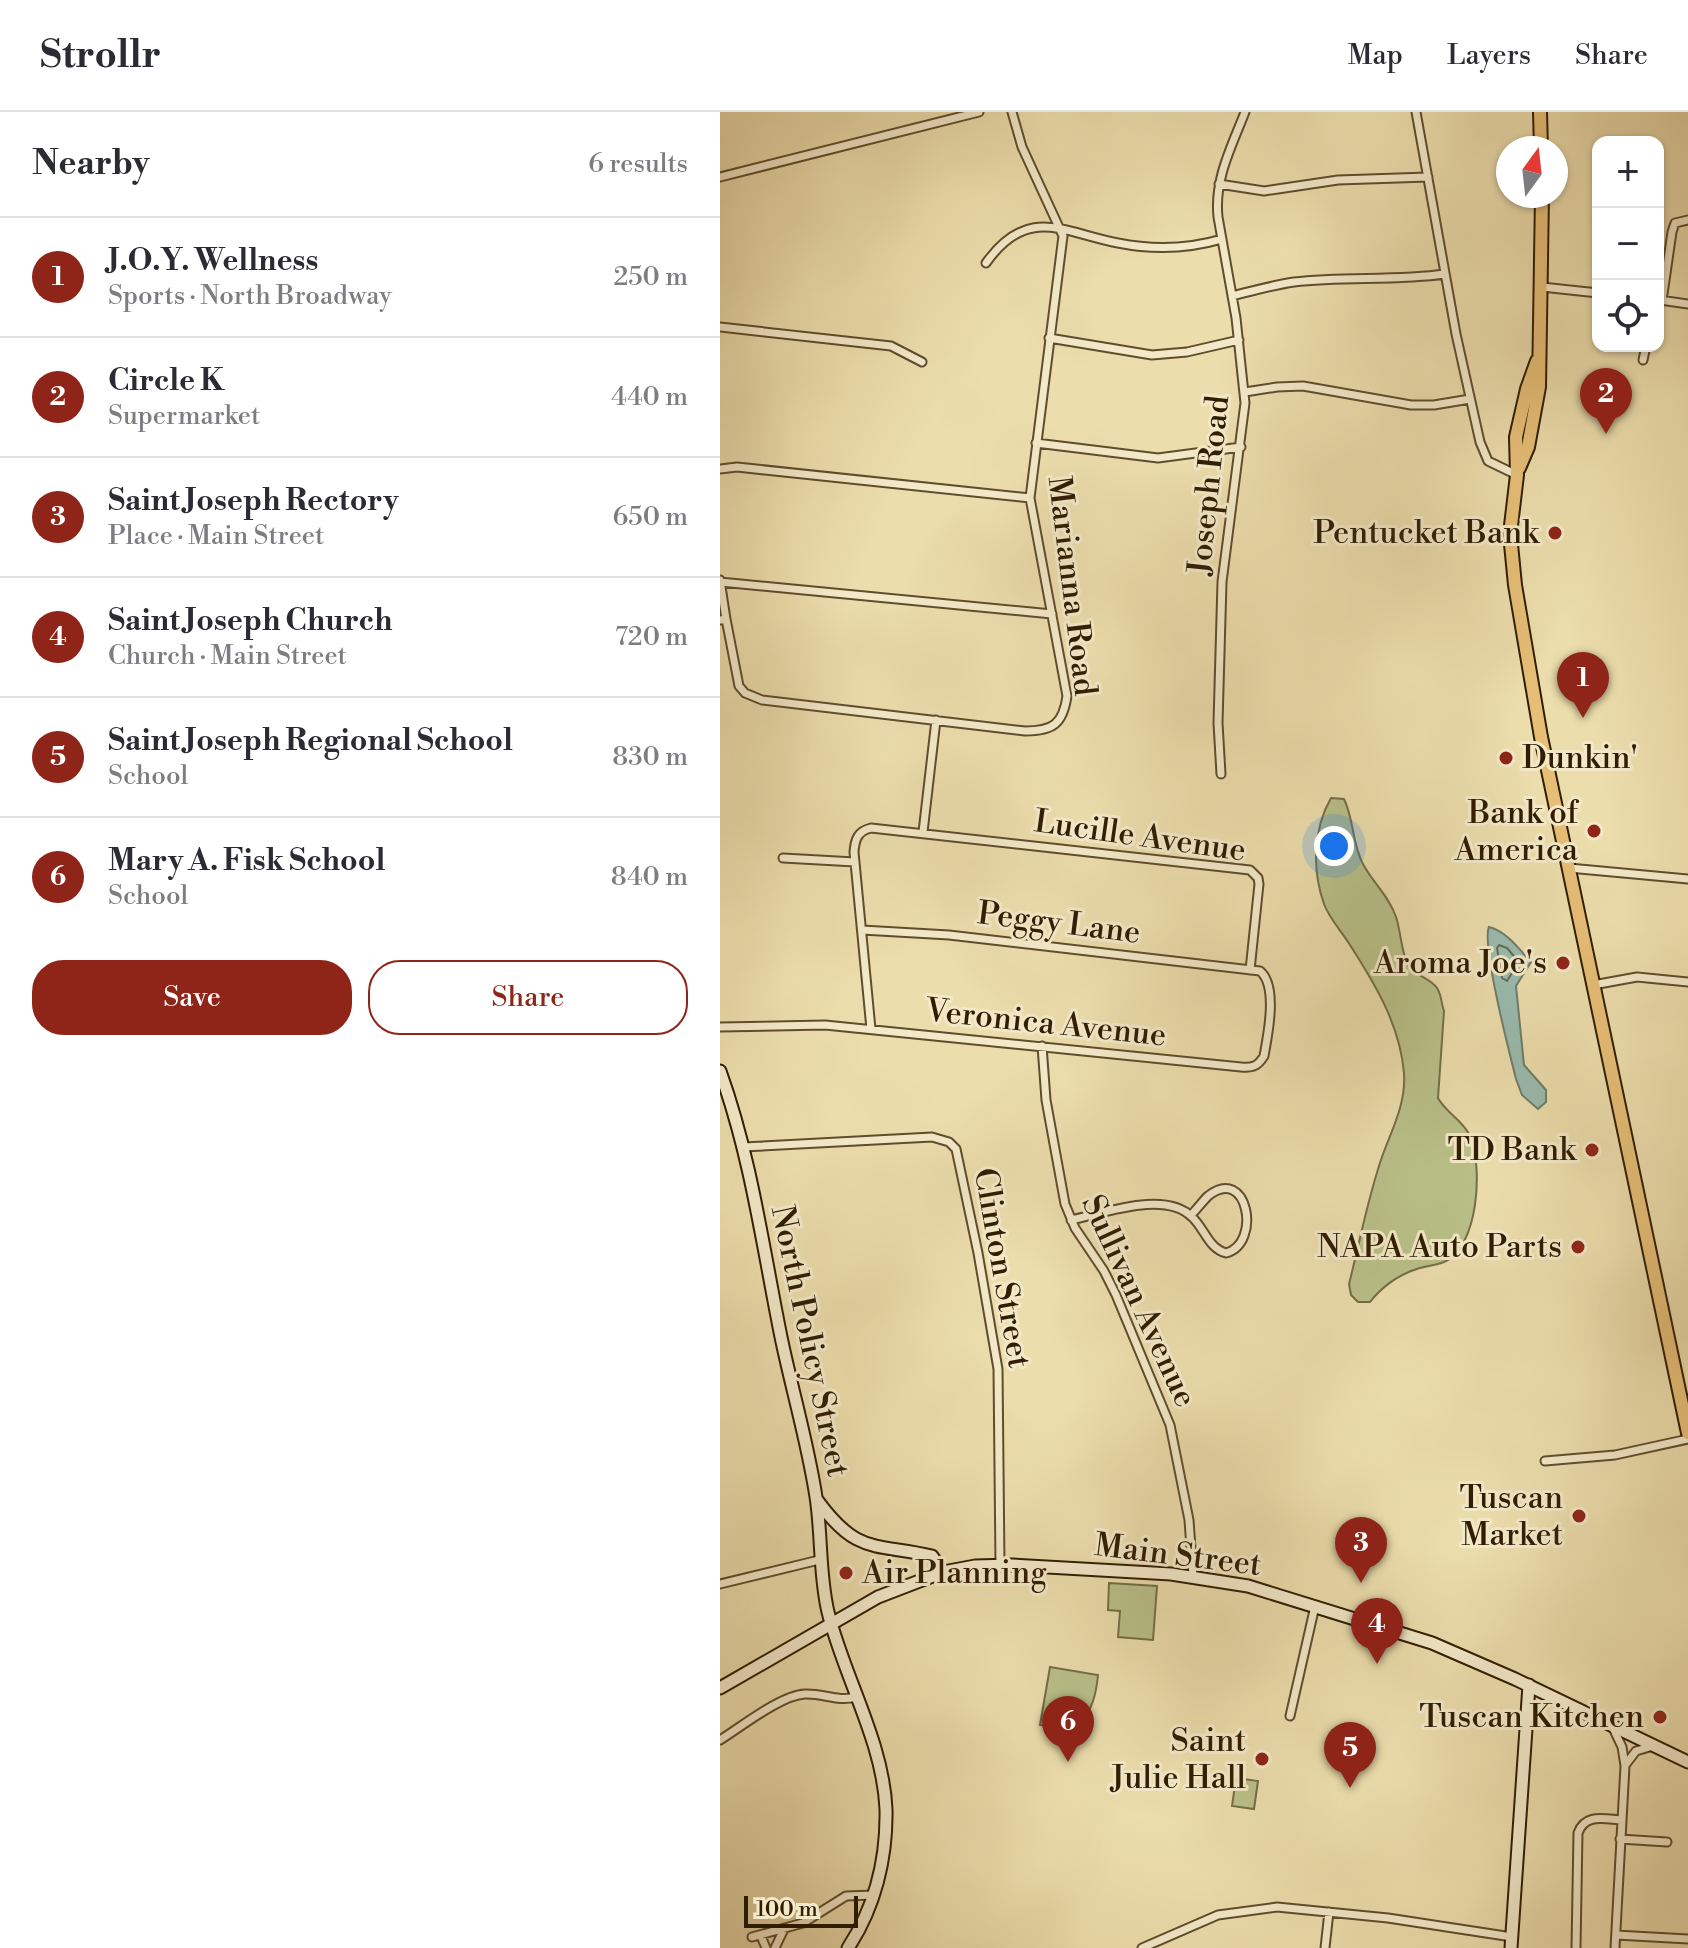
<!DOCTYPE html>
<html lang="en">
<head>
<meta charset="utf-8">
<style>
  :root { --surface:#fff; --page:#f7f7f7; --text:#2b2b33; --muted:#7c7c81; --line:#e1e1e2; --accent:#8f2418 }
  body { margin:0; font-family:"Libre Bodoni",serif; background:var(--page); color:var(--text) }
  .controls { position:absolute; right:24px; top:24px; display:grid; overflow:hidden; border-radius:16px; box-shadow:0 2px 6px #0004 }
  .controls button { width:72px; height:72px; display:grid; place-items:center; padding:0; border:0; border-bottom:2px solid var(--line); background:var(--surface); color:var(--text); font:40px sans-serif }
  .compass { position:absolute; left:776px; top:24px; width:72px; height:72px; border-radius:50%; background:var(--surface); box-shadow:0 2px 6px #0004; rotate:15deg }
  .scale { position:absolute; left:24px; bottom:20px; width:114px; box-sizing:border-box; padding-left:8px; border:4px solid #301d02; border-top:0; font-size:22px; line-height:28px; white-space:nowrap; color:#301d02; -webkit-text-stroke:6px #f3e9c9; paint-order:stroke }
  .you { position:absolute; left:614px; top:734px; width:28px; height:28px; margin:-20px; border:6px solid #fff; border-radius:50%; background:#1a73e8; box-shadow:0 0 0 12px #1a73e833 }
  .badge { display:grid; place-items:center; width:52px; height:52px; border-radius:50%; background:var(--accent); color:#fff; font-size:26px; font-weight:700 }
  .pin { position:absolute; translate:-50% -66px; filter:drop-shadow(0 2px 4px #0008) }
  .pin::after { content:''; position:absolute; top:42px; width:28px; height:24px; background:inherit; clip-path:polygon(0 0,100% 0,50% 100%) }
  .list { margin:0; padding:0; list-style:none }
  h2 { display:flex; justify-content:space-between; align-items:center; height:104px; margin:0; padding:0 32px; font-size:34px }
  h2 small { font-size:26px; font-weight:400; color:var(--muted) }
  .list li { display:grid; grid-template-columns:52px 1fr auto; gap:24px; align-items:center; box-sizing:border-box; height:120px; padding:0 32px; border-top:2px solid var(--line) }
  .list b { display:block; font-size:30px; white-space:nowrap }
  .list p { margin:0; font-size:26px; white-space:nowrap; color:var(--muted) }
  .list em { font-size:26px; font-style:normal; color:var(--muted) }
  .actions { display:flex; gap:16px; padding:24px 32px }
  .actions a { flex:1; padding:18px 0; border:2px solid var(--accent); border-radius:32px; text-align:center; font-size:28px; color:var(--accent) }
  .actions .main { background:var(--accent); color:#fff }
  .icon { flex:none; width:44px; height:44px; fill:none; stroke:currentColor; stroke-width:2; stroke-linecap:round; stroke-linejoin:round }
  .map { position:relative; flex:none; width:968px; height:1836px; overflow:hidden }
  header { display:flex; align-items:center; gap:48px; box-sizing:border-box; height:112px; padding:0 40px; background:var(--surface); border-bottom:2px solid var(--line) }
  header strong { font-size:38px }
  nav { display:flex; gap:44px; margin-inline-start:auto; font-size:28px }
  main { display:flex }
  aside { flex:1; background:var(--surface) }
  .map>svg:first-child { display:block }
  .green { fill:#b9c088; stroke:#746e45; stroke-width:2 }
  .water { fill:#99bbae; stroke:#6f7c69; stroke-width:2 }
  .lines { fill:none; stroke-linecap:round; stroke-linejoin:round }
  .shore { stroke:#646c58; stroke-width:2 }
  .street-casing { stroke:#5f4d2c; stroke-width:11 }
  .secondary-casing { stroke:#301d02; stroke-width:15 }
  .primary-casing { stroke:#301d02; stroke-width:16 }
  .street { stroke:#f3e9c9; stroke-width:7 }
  .secondary { stroke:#f3e9c9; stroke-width:11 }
  .primary { stroke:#e6be76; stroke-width:12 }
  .poi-dot { fill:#8f2418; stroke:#f3e9c9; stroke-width:3 }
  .labels { text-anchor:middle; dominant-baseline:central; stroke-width:6; stroke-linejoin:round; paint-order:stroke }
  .street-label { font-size:32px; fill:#301d02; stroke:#f3e9c9 }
  .poi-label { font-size:32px; fill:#301d02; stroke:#f3e9c9; text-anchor:end }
</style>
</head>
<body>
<header>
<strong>Strollr</strong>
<nav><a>Map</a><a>Layers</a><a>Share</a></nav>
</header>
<main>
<aside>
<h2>Nearby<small>6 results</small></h2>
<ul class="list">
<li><span class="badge">1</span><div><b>J.O.Y. Wellness</b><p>Sports · North Broadway</p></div><em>250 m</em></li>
<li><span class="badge">2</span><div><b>Circle K</b><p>Supermarket</p></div><em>440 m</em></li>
<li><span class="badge">3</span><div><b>Saint Joseph Rectory</b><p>Place · Main Street</p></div><em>650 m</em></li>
<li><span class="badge">4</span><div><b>Saint Joseph Church</b><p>Church · Main Street</p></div><em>720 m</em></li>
<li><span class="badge">5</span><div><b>Saint Joseph Regional School</b><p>School</p></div><em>830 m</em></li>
<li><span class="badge">6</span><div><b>Mary A. Fisk School</b><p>School</p></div><em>840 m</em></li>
</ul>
<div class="actions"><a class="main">Save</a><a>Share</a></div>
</aside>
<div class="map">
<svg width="968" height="1836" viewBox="0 0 968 1836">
  <rect width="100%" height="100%" fill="#ecddac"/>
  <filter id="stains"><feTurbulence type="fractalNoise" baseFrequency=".0025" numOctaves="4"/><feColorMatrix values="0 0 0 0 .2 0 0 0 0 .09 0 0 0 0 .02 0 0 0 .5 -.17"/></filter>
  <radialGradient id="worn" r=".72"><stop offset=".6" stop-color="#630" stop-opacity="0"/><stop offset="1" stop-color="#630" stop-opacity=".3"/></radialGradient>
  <path class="green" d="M 611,686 L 624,687 C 634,707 632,732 643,752 C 653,771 669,784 676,805 C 681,820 681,839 688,853 C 695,864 710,866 717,876 C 722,884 721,891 724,899 L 718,986 C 726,1001 743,1008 750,1024 C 763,1054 759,1135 724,1150 C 714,1154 703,1154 694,1158 C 676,1164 660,1177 650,1190 L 638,1190 L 631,1183 L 629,1172 C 640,1129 648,1084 663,1042 C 673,1015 686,991 684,961 C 680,913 655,872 630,833 C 622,820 609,806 604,792 C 592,758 593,717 611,686 Z
    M 389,1471 L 437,1474 L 433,1528 L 398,1525 L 400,1499 L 388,1498 Z
    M 330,1555 L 378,1563 C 374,1605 362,1618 320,1613 Z
    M 516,1666 L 538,1669 L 534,1697 L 512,1694 Z"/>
  <path class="water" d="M 769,815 C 786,819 799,837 811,850 L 796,874 L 804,953 L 826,978 L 826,990 L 818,997 L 802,983 L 796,967 C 790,943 761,832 769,815 Z"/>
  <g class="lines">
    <path class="shore" d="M 779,833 L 787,836 L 799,850 L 787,869 L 782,866 L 777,836 Z"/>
    <defs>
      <path id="street" d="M 696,0 L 736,222 L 760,330 L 768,349 L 797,363
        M 0,65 L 259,0
        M 499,72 L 544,79 L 618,68 L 708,65
        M 266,151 C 308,92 344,121 398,131 C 433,138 468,137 502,127
        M 822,175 L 878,181
        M 512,184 C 533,179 553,173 574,170 C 624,164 675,169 725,162
        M 940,188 L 968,192
        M 942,189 L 952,120 L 955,111 L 968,108
        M 0,215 L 171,234 L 202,250
        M 329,226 L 432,243 L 467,240 L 519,228
        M 923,248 L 926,234
        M 525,280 L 557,275 L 583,274 L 691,293 L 714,293 L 750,287
        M 316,331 L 438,346 L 521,335
        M 0,357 L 17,355 L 310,386
        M 0,468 L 6,507
        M 0,470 L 332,502
        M 0,508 L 6,507 L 19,574 L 25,581 L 42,588 L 305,619 C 333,619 343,612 347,584 L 310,386 L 343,124 L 302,35 L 292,0
        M 501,662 L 498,611 L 502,470 L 525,291 L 516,206 L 498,105 C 494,67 512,34 525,0
        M 203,720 L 216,608
        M 63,746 L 135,750
        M 849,756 L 968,767
        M 873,873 L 917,865 L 968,870
        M 0,915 L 105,913 L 521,955 C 533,956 538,954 544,944 C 548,922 558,874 540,859 L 229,823 L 142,818
        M 151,917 L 134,740 C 135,727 138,719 151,716 L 530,758 L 538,766 L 539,772 L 530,858
        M 322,934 L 326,988 L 345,1092 L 355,1116 L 384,1159 L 396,1183 L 450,1313 L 469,1408 L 473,1464
        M 23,1035 L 212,1025 L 229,1030 L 236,1037 L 258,1141 L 278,1257 L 280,1453
        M 351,1108 C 385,1101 445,1078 472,1105 C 485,1117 488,1136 506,1141 C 542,1132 528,1052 488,1084 C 482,1090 477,1097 471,1103
        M 825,1349 L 895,1343 L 968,1327
        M 0,1472 L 99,1448
        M 570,1604 L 595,1494
        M 893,1616 L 902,1635 L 905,1654 L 895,1836
        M 0,1628 C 21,1615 61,1583 85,1582 C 103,1581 117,1590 136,1585
        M 906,1652 L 916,1639 L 933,1634
        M 900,1727 L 947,1730
        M 896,1823 L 968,1827
        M 41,1824 L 46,1836
        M 32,1825 L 83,1811 L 126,1784 L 154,1783
        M 55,1836 L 64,1817
        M 422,1836 L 498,1803 L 557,1795 L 668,1806 L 792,1825
        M 605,1836 L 609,1800
        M 856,1836 L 858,1721 C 865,1701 884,1707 902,1708"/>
      <path id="secondary" d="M 0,959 C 31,1045 43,1136 61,1225 C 72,1278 88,1332 96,1385 C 102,1424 99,1462 108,1500 C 124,1565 163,1629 166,1697 C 167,1746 155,1795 128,1836
        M 97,1388 C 137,1443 154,1431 212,1444 L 223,1460
        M 0,1576 L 158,1485 L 223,1460 L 255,1454 L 292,1453 L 451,1462 L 528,1474 L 712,1531 L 795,1567 L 968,1650
        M 791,1836 L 809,1573"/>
      <path id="primary" d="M 820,0 L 821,36
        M 817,249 L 807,277 L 796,325 L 797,363 L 790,422 L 795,473 L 821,625 L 968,1321
        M 799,356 L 808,335 L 819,275 L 822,84"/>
    </defs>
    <use href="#street" class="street-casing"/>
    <use href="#secondary" class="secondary-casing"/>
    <use href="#primary" class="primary-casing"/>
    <use href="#street" class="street"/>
    <use href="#secondary" class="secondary"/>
    <use href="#primary" class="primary"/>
  </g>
  <g class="poi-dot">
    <circle cx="835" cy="421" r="8"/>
    <circle cx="786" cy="646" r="8"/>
    <circle cx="874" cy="719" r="8"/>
    <circle cx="843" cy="851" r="8"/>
    <circle cx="872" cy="1038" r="8"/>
    <circle cx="858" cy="1135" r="8"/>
    <circle cx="859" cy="1404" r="8"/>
    <circle cx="126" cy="1461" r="8"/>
    <circle cx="940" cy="1605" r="8"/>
    <circle cx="542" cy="1647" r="8"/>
  </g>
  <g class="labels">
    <g class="street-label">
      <text transform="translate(489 373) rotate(-84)">Joseph Road</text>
      <text transform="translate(352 474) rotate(83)">Marianna Road</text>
      <text transform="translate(420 724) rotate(8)">Lucille Avenue</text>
      <text transform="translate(339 811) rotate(7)">Peggy Lane</text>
      <text transform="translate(326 911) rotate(6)">Veronica Avenue</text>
      <text transform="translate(282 1156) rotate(80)">Clinton Street</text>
      <text transform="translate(419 1189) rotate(65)">Sullivan Avenue</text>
      <text transform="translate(90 1229) rotate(78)">North Policy Street</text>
      <text transform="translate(458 1443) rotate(7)">Main Street</text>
    </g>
    <g class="poi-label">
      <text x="819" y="421">Pentucket Bank</text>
      <text x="802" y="646" text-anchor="start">Dunkin'</text>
      <text x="858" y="701">Bank of<tspan x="858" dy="37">America</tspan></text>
      <text x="827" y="851">Aroma Joe's</text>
      <text x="856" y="1038">TD Bank</text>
      <text x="842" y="1135">NAPA Auto Parts</text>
      <text x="843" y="1386">Tuscan<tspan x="843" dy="37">Market</tspan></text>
      <text x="142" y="1461" text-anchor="start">Air Planning</text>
      <text x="924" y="1605">Tuscan Kitchen</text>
      <text x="526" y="1629">Saint<tspan x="526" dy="37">Julie Hall</tspan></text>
    </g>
  </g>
  <rect width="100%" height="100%" filter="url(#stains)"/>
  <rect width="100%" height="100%" fill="url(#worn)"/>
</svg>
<div class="controls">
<button>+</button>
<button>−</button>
<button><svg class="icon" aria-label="locate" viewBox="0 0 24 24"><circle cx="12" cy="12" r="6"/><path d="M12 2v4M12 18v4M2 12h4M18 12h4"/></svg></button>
</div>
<svg class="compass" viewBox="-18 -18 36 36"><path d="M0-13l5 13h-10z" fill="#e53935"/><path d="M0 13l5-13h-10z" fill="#7c7c81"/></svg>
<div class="scale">100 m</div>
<div class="you"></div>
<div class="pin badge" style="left:863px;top:606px">1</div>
<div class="pin badge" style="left:886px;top:322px">2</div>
<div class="pin badge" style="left:641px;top:1471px">3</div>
<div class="pin badge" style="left:657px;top:1552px">4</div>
<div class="pin badge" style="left:630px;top:1676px">5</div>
<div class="pin badge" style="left:348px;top:1650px">6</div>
</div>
</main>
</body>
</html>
